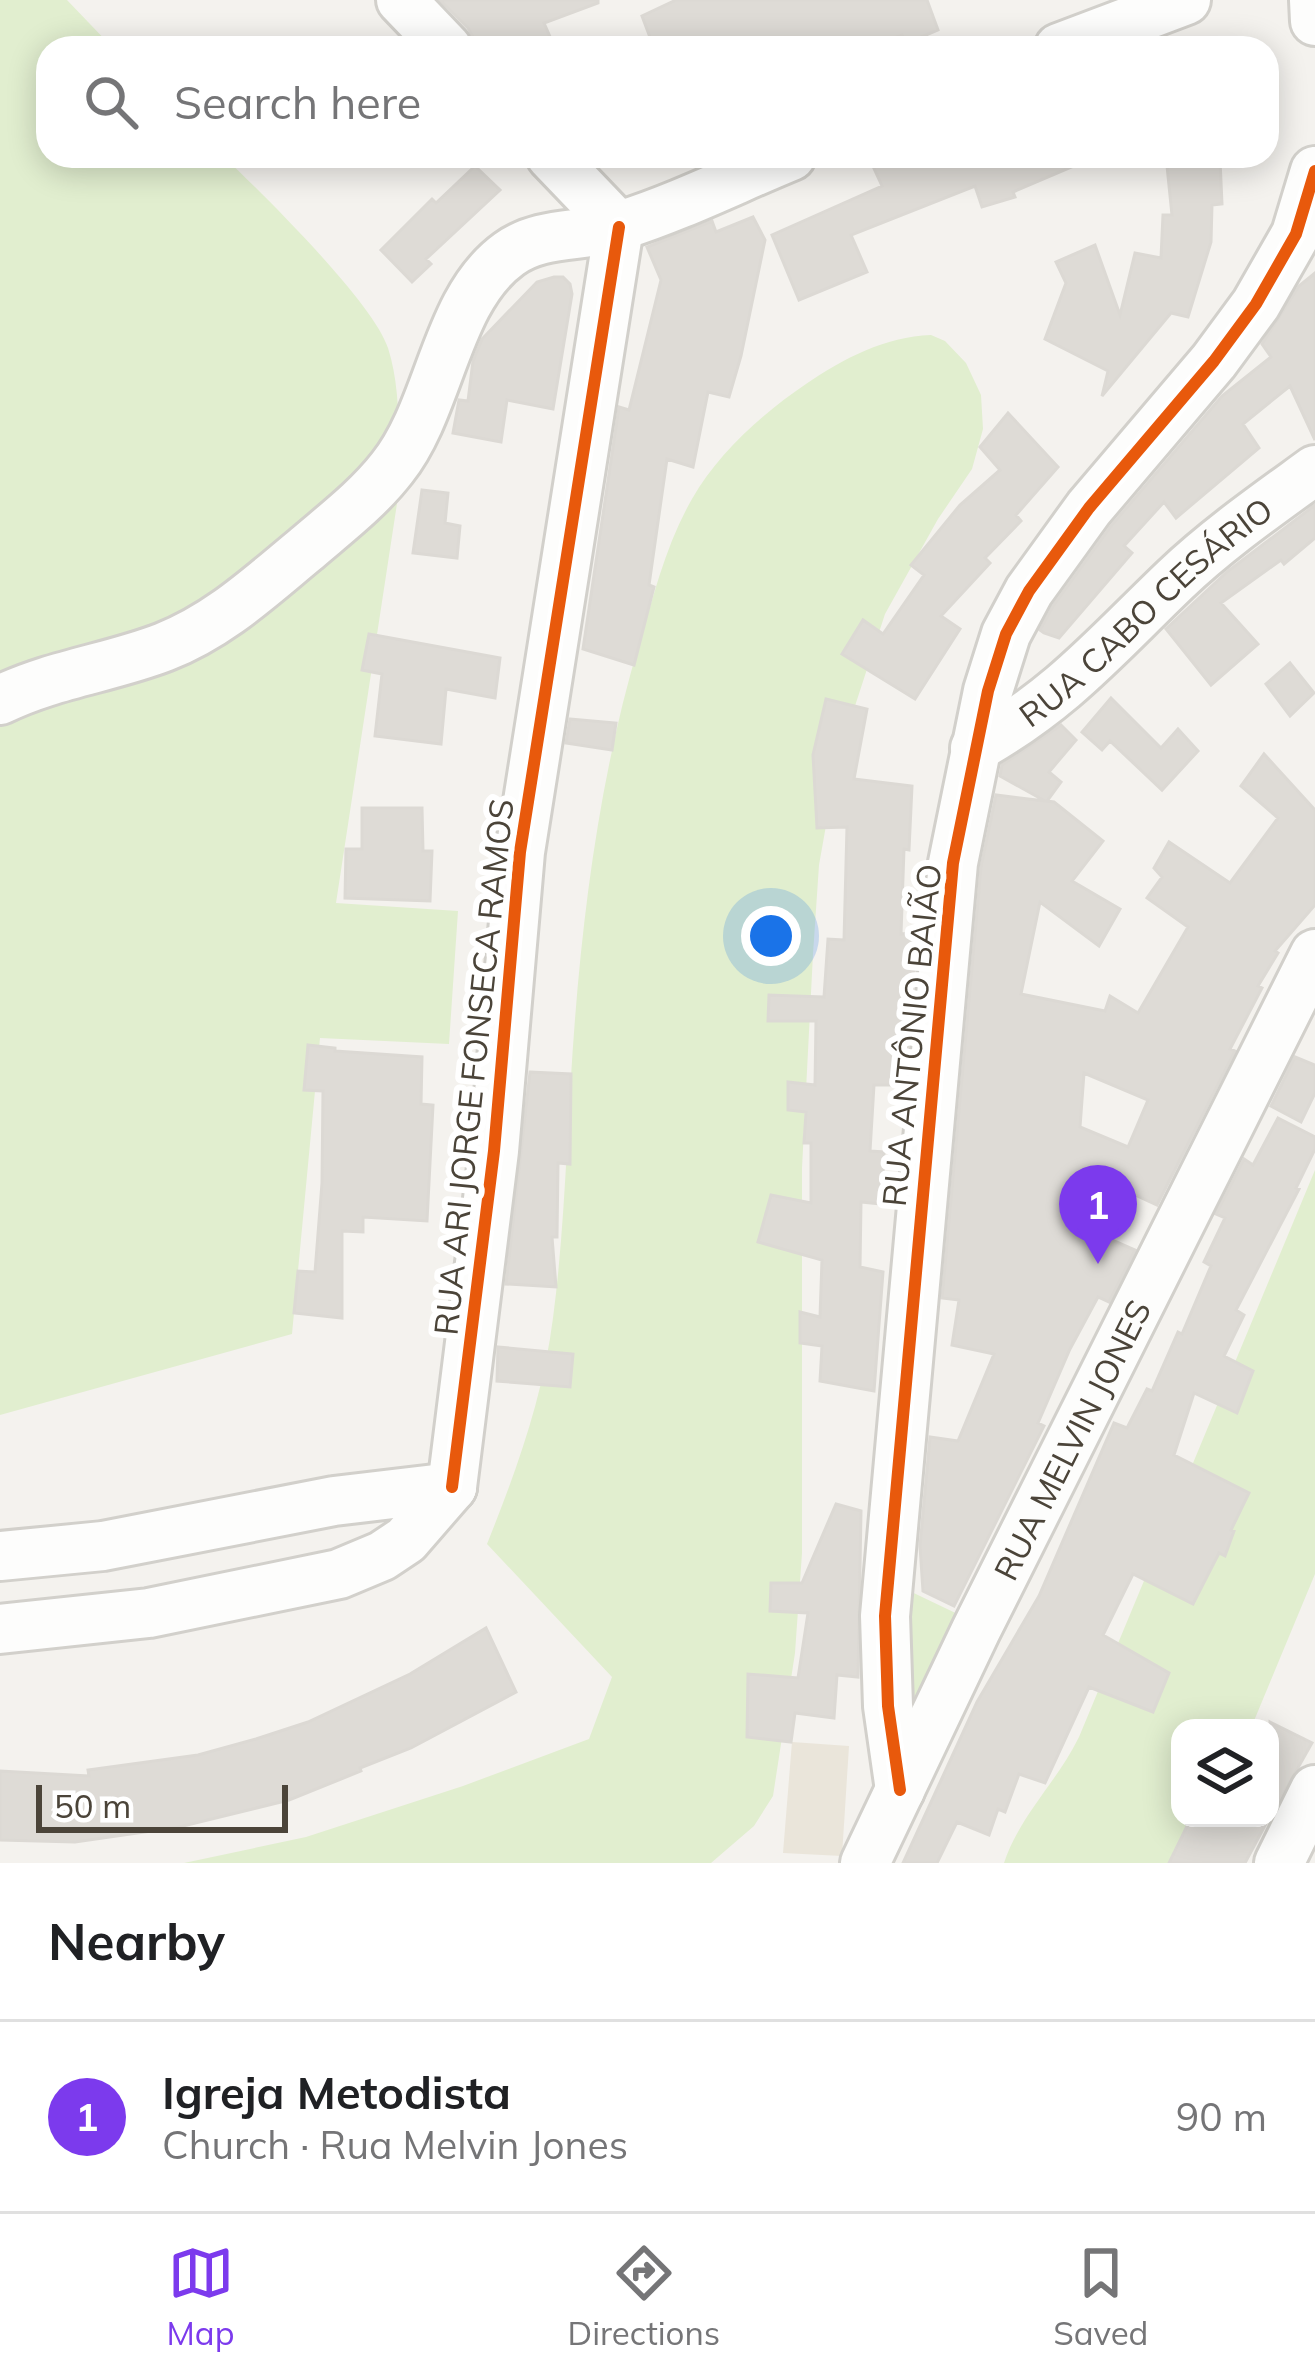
<!DOCTYPE html>
<html lang="en">
<head>
<meta charset="utf-8">
<style>
  :root { --surface:#fff; --page:#f6f6f6; --text:#202124; --muted:#757577; --line:#e0e0e0; --accent:#7c3aed }
  body { margin:0; font-family:Mulish,sans-serif; background:var(--page); color:var(--text) }
  .controls { position:absolute; right:36px; bottom:36px; display:grid; overflow:hidden; border-radius:24px; box-shadow:0 6px 30px #0003 }
  .controls button { width:108px; height:108px; display:grid; place-items:center; padding:0; border:0; border-bottom:3px solid var(--line); background:var(--surface); color:var(--text); font:60px sans-serif }
  .scale { position:absolute; left:36px; bottom:30px; width:252px; box-sizing:border-box; padding-left:12px; border:6px solid #4b4439; border-top:0; font-size:33px; line-height:42px; white-space:nowrap; color:#4b4439; -webkit-text-stroke:9px #fff; paint-order:stroke }
  .you { position:absolute; left:771px; top:936px; width:42px; height:42px; margin:-30px; border:9px solid #fff; border-radius:50%; background:#1a73e8; box-shadow:0 0 0 18px #1a73e833 }
  .badge { display:grid; place-items:center; width:78px; height:78px; border-radius:50%; background:var(--accent); color:#fff; font-size:39px; font-weight:700 }
  .pin { position:absolute; translate:-50% -99px; filter:drop-shadow(0 3px 6px #0008) }
  .pin::after { content:''; position:absolute; top:63px; width:42px; height:36px; background:inherit; clip-path:polygon(0 0,100% 0,50% 100%) }
  .list { margin:0; padding:0; list-style:none }
  h2 { display:flex; justify-content:space-between; align-items:center; height:156px; margin:0; padding:0 48px; font-size:51px }
  h2 small { font-size:39px; font-weight:400; color:var(--muted) }
  .list li { display:grid; grid-template-columns:78px 1fr auto; gap:36px; align-items:center; box-sizing:border-box; height:192px; padding:0 48px; border-top:3px solid var(--line) }
  .list b { display:block; font-size:45px; white-space:nowrap }
  .list p { margin:0; font-size:39px; white-space:nowrap; color:var(--muted) }
  .list em { font-size:39px; font-style:normal; color:var(--muted) }
  .icon { flex:none; width:66px; height:66px; fill:none; stroke:currentColor; stroke-width:2; stroke-linecap:round; stroke-linejoin:round }
  .map { position:relative; flex:none; width:1315px; height:1863px; overflow:hidden }
  .search { position:absolute; background:var(--surface); box-shadow:0 6px 30px #0003; left:36px; right:36px; top:36px; height:132px; display:flex; align-items:center; gap:30px; box-sizing:border-box; padding:0 42px; border-radius:36px; color:var(--muted); font-size:45px }
  .sheet { height:348px; background:var(--surface) }
  nav { display:flex; justify-content:space-around; align-items:center; box-sizing:border-box; height:168px; border-top:3px solid var(--line); background:var(--surface); font-size:33px; color:var(--muted) }
  nav a { display:grid; justify-items:center; gap:6px }
  nav .on { color:var(--accent) }
  .map>svg:first-child { display:block }
  .education { fill:#eae5da }
  .green { fill:#e1eecf }
  .building { fill:#dedbd6; stroke:#dcd9d4; stroke-width:3; fill-rule:evenodd }
  .lines { fill:none; stroke-linecap:round; stroke-linejoin:round }
  .minor-casing { stroke:#d2d0cb; stroke-width:54 }
  .minor { stroke:#fdfdfc; stroke-width:48 }
  .cycleway-casing { stroke:#fff; stroke-width:20 }
  .cycleway { stroke:#e8590c; stroke-width:12 }
  .labels { text-anchor:middle; dominant-baseline:central; stroke-width:12; stroke-linejoin:round; paint-order:stroke }
  .street-label { font-size:33px; fill:#4b4439; stroke:#fff }
</style>
</head>
<body>
<div class="map">
<svg width="1315" height="1863" viewBox="0 0 1315 1863">
  <rect width="100%" height="100%" fill="#f4f2ee"/>
  <path class="education" d="M 792,1742 L 849,1746 L 842,1856 L 783,1853 Z"/>
  <path class="green" d="M 0,0 L 67,0 L 113,48 L 48,48 L 48,156 L 223,156 C 262,193 373,302 388,348 C 402,391 399,451 398,497 L 336,903 L 458,911 L 449,1044 L 320,1038 L 292,1334 L 0,1415 Z
    M 931,335 L 945,341 L 966,363 L 981,395 L 983,429 L 972,469 L 938,519 L 885,614 L 838,758 L 819,865 L 813,954 L 802,1168 L 802,1553 L 795,1653 L 773,1796 L 754,1826 L 711,1863 L 184,1863 L 306,1837 L 463,1786 L 589,1739 L 612,1677 L 487,1544 C 517,1469 543,1397 553,1318 C 566,1219 567,1118 575,1019 C 585,892 603,765 639,644 C 654,595 666,544 692,499 C 718,453 763,413 806,384 C 844,358 885,337 931,335 Z
    M 1315,1170 L 1315,1574 L 1251,1728 L 1180,1728 L 1180,1818 L 1214,1818 L 1195,1863 L 1004,1863 C 1020,1815 1057,1782 1079,1737 Z
    M 897,1585 L 968,1619 L 904,1766 Z"/>
  <path class="building" d="M 440,0 L 598,0 L 598,3 L 544,23 L 555,48 L 479,48 L 468,28 Z
    M 676,0 L 927,0 L 938,30 L 905,44 L 902,35 L 869,48 L 654,48 L 642,16 Z
    M 893,156 L 1097,156 L 1013,192 L 1015,197 L 982,207 L 975,186 L 851,235 L 867,272 L 799,300 L 772,235 L 882,186 L 872,164 Z
    M 1166,156 L 1199,156 L 1200,162 L 1220,160 L 1222,204 L 1212,205 L 1211,242 L 1188,317 L 1171,313 L 1102,396 L 1108,371 L 1045,339 L 1066,283 L 1056,262 L 1095,245 L 1120,315 L 1135,253 L 1161,258 L 1163,215 L 1172,215 Z
    M 475,166 L 500,190 L 426,259 L 431,264 L 412,282 L 381,250 L 432,199 L 436,203 Z
    M 753,217 L 765,240 L 741,356 L 729,397 L 708,392 L 693,467 L 667,459 L 649,585 L 654,587 L 634,665 L 583,649 L 619,407 L 629,410 L 661,280 L 647,247 L 712,221 L 716,232 Z
    M 1315,273 L 1315,440 L 1290,386 L 1243,424 L 1259,448 L 1176,518 L 1164,502 L 1124,546 L 1132,553 L 1059,638 L 1044,633 L 1040,630 L 1053,606 L 1111,526 L 1222,396 L 1271,357 L 1262,344 L 1299,286 Z
    M 554,277 L 563,277 L 570,284 L 572,294 L 553,409 L 507,400 L 501,442 L 453,433 L 459,400 L 468,401 L 473,361 L 482,339 L 537,282 Z
    M 1008,413 L 1058,467 L 1016,515 L 1021,521 L 985,558 L 990,563 L 941,616 L 960,629 L 915,699 L 842,654 L 863,620 L 883,634 L 924,575 L 911,565 L 960,505 L 1000,470 L 980,447 Z
    M 422,490 L 448,493 L 445,523 L 460,526 L 457,558 L 413,553 Z
    M 1315,505 L 1315,538 L 1284,564 L 1281,560 L 1221,603 L 1258,644 L 1211,685 L 1166,629 L 1227,572 Z
    M 369,634 L 500,658 L 495,698 L 446,689 L 441,744 L 375,736 L 382,674 L 362,670 Z
    M 1290,663 L 1314,693 L 1290,716 L 1266,684 Z
    M 1111,698 L 1161,748 L 1178,729 L 1198,751 L 1162,790 L 1110,741 L 1102,750 L 1082,732 Z
    M 826,699 L 867,709 L 854,779 L 912,786 L 909,850 L 904,849 L 901,934 L 913,933 L 913,940 L 917,941 L 904,1085 L 874,1085 L 870,1151 L 884,1152 L 882,1204 L 861,1202 L 860,1267 L 883,1272 L 874,1391 L 820,1381 L 822,1346 L 800,1343 L 800,1312 L 820,1317 L 822,1260 L 758,1242 L 771,1195 L 811,1203 L 811,1143 L 804,1143 L 806,1112 L 788,1110 L 788,1082 L 815,1085 L 816,1021 L 768,1021 L 769,995 L 824,997 L 828,939 L 844,940 L 847,827 L 817,828 L 813,755 Z
    M 570,719 L 616,723 L 612,750 L 566,743 Z
    M 1061,725 L 1076,740 L 1049,772 L 1061,782 L 1047,801 L 1054,802 L 1103,841 L 1072,881 L 1120,909 L 1099,946 L 1040,902 L 1021,994 L 1105,1011 L 1110,996 L 1138,1013 L 1188,927 L 1147,898 L 1162,877 L 1154,868 L 1169,842 L 1230,883 L 1278,818 L 1241,786 L 1264,754 L 1315,810 L 1315,905 L 1275,951 L 1278,953 L 1258,986 L 1262,988 L 1230,1049 L 1235,1051 L 1157,1205 L 1109,1183 L 1089,1230 L 1135,1250 L 1109,1302 L 1098,1297 L 1070,1349 L 1038,1423 L 1044,1426 L 954,1606 L 923,1591 L 920,1546 L 930,1437 L 958,1441 L 994,1354 L 952,1345 L 959,1300 L 942,1298 L 981,867 L 996,795 L 1045,801 L 1000,776 L 1002,765 ZM 1084,1073 L 1148,1100 L 1128,1147 L 1080,1127 Z
    M 362,808 L 422,808 L 423,851 L 432,851 L 430,901 L 345,898 L 346,849 L 362,849 Z
    M 308,1045 L 335,1048 L 335,1051 L 422,1057 L 421,1104 L 433,1105 L 427,1221 L 363,1217 L 363,1232 L 342,1231 L 342,1318 L 294,1313 L 298,1271 L 315,1272 L 322,1183 L 323,1091 L 304,1090 Z
    M 1295,1057 L 1315,1065 L 1315,1093 L 1301,1122 L 1271,1106 Z
    M 530,1072 L 571,1074 L 570,1164 L 558,1163 L 557,1237 L 552,1237 L 556,1287 L 506,1284 Z
    M 1278,1118 L 1315,1137 L 1315,1149 L 1296,1188 L 1299,1189 L 1236,1310 L 1244,1315 L 1224,1356 L 1253,1371 L 1237,1413 L 1194,1393 L 1174,1455 L 1249,1493 L 1231,1530 L 1234,1531 L 1225,1556 L 1219,1553 L 1193,1604 L 1133,1574 L 1103,1635 L 1169,1673 L 1153,1712 L 1089,1687 L 1045,1783 L 1019,1774 L 1005,1812 L 998,1809 L 989,1835 L 957,1822 L 937,1863 L 903,1863 L 977,1702 L 1039,1596 L 1114,1423 L 1127,1428 L 1147,1389 L 1152,1391 L 1178,1332 L 1182,1334 L 1211,1266 L 1204,1262 L 1225,1218 L 1216,1214 L 1244,1159 L 1253,1165 Z
    M 498,1347 L 573,1354 L 570,1387 L 497,1381 Z
    M 836,1504 L 861,1511 L 858,1677 L 837,1675 L 834,1718 L 795,1713 L 791,1742 L 747,1737 L 748,1674 L 798,1678 L 808,1613 L 770,1611 L 771,1583 L 802,1583 Z
    M 486,1628 L 516,1692 L 411,1748 L 360,1768 L 361,1771 L 289,1800 L 179,1827 L 75,1842 L 0,1840 L 0,1771 L 89,1776 L 88,1770 L 198,1755 L 256,1739 L 308,1722 L 410,1674 Z
    M 1270,1722 L 1312,1743 L 1270,1817 Z
    M 1191,1818 L 1269,1818 L 1245,1863 L 1169,1863 Z"/>
  <g class="lines">
    <defs>
      <g id="minor">
        <path d="M 401,0 L 447,48"/>
        <path d="M 1314,0 L 1315,21"/>
        <path d="M 1059,48 L 1186,0"/>
        <path d="M 551,156 L 619,227"/>
        <path d="M 0,700 C 53,674 110,668 164,647 C 220,625 261,586 306,549 C 335,524 368,499 392,468 C 441,407 445,300 509,254 C 542,230 584,238 622,225 C 679,207 735,179 791,156"/>
        <path id="s1" d="M 975,748 C 1062,699 1105,647 1175,580 C 1218,539 1267,505 1315,470"/>
        <path d="M 452,1487 L 494,1151 L 520,852 L 619,227"/>
        <path d="M 0,1556 L 103,1546 L 334,1501 L 452,1487"/>
        <path d="M 0,1629 L 149,1613 L 339,1574 L 382,1556 L 406,1540 L 452,1487"/>
        <path d="M 900,1790 L 888,1706 L 885,1616 L 953,863 L 988,691 L 1006,634 L 1029,591 L 1089,508 L 1214,361 L 1256,304 L 1296,234 L 1315,171"/>
        <path id="s2" d="M 865,1863 L 976,1630 L 1315,954"/>
        <path d="M 1279,1863 L 1315,1790"/>
      </g>
    </defs>
    <use href="#minor" class="minor-casing"/>
    <use href="#minor" class="minor"/>
    <defs>
      <path id="cycleway" d="M 452,1487 L 494,1151 L 520,852 L 619,227
        M 900,1790 L 888,1706 L 885,1616 L 953,863 L 988,691 L 1006,634 L 1029,591 L 1089,508 L 1214,361 L 1256,304 L 1296,234 L 1315,171"/>
    </defs>
    <use href="#cycleway" class="cycleway-casing"/>
    <use href="#cycleway" class="cycleway"/>
  </g>
  <g class="labels">
    <g class="street-label">
      <text stroke="none"><textPath href="#s1" startOffset="219">RUA CABO CESÁRIO</textPath></text>
      <text transform="translate(911 1035) rotate(-84)">RUA ANTÔNIO BAIÃO</text>
      <text transform="translate(473 1067) rotate(-84)">RUA ARI JORGE FONSECA RAMOS</text>
      <text stroke="none"><textPath href="#s2" startOffset="471">RUA MELVIN JONES</textPath></text>
    </g>
  </g>
</svg>
<div class="controls">
<button><svg class="icon" aria-label="layers" viewBox="0 0 24 24"><path d="M12 4l9 5-9 5-9-5zM3 14l9 5 9-5"/></svg></button>
</div>
<div class="scale">50 m</div>
<div class="you"></div>
<div class="pin badge" style="left:1098px;top:1264px">1</div>
<div class="search"><svg class="icon" aria-label="search" viewBox="0 0 24 24"><circle cx="10" cy="10" r="6"/><path d="M15 15l6 6"/></svg>Search here</div>
</div>
<section class="sheet">
<h2>Nearby<small></small></h2>
<ul class="list">
<li><span class="badge">1</span><div><b>Igreja Metodista</b><p>Church · Rua Melvin Jones</p></div><em>90 m</em></li>
</ul>
</section>
<nav>
<a class="on"><svg class="icon" aria-label="map" viewBox="0 0 24 24"><path d="M3 6l6-2 6 2 6-2v14l-6 2-6-2-6 2zM9 4v14M15 6v14"/></svg>Map</a>
<a><svg class="icon" aria-label="directions" viewBox="0 0 24 24"><path d="M12 3l9 9-9 9-9-9zM9 14v-3h6M13 9l2 2-2 2"/></svg>Directions</a>
<a><svg class="icon" aria-label="saved" viewBox="0 0 24 24"><path d="M7 4h10v16l-5-4-5 4z"/></svg>Saved</a>
</nav>
</body>
</html>
